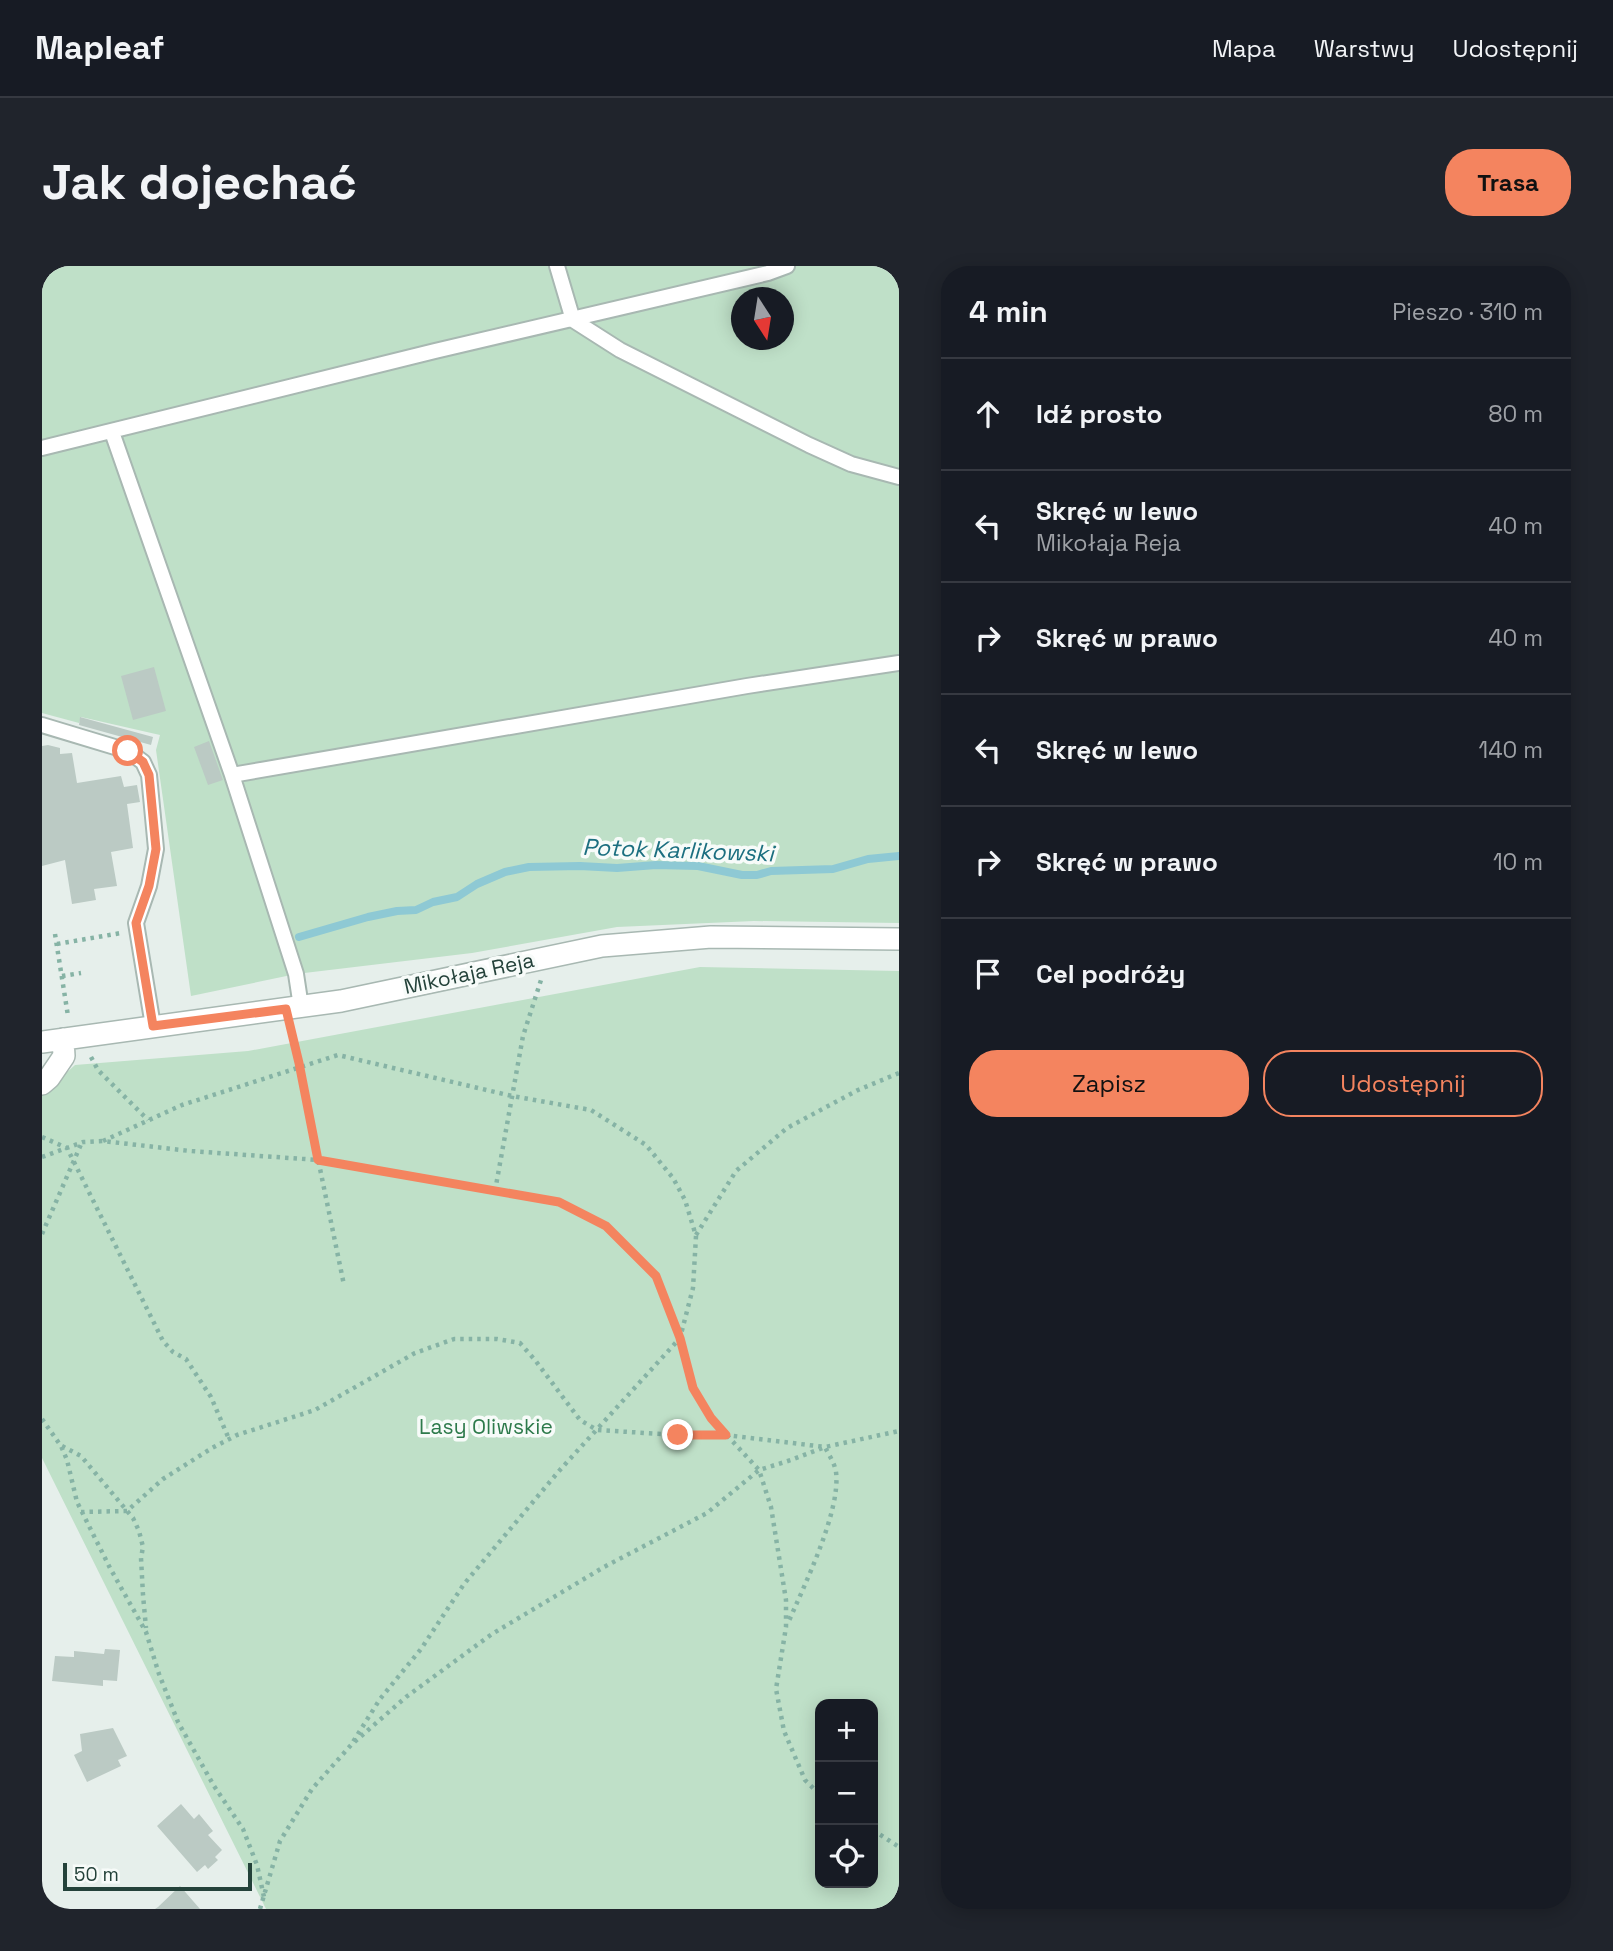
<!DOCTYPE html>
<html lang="pl">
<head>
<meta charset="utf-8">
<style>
  :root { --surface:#171b24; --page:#20242c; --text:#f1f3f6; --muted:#9ea1a6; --line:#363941; --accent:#f4845f }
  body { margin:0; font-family:"Space Grotesk",sans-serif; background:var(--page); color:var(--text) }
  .controls { position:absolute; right:21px; bottom:21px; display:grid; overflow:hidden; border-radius:14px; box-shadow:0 4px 18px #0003 }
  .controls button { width:63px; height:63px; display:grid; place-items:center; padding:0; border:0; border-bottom:2px solid var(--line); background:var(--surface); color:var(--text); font:35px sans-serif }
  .compass { position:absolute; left:689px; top:21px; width:63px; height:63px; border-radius:50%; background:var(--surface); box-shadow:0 4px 18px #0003; rotate:168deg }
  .scale { position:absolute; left:21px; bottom:18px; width:189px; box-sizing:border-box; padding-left:7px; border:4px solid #24423a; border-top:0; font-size:19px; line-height:24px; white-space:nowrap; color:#24423a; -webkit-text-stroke:5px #f7fbf9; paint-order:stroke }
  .stop { position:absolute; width:21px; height:21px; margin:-16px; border:5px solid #f4845f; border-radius:50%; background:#fff }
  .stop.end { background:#f4845f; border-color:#fff; box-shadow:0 2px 7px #0008 }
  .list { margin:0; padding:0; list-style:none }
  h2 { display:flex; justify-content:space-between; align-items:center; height:91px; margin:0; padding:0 28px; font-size:30px }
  h2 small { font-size:23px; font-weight:400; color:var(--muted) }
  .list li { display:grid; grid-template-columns:46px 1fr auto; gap:21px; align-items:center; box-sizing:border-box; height:112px; padding:0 28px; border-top:2px solid var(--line) }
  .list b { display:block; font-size:26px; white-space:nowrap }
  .list p { margin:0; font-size:23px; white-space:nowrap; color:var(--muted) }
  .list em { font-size:23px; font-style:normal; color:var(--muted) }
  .actions { display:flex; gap:14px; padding:21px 28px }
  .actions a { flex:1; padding:16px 0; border:2px solid var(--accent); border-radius:28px; text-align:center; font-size:24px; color:var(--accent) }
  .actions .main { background:var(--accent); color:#111 }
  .icon { flex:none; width:38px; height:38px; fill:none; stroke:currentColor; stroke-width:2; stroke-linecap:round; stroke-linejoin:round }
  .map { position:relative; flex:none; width:857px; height:1643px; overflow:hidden; border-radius:28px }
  header { display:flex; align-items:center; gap:42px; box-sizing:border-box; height:98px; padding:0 35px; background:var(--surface); border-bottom:2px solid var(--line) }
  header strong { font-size:33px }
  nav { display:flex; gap:38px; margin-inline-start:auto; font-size:24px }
  .intro { display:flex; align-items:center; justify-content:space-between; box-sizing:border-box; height:168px; padding:0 42px }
  h1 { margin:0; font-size:49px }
  .button { padding:18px 32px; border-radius:28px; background:var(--accent); color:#111; font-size:24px; font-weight:700 }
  main { display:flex; gap:42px; padding:0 42px }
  aside { flex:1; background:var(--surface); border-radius:28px; box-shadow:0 4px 18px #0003 }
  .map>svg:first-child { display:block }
  .green { fill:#bfe0c8; fill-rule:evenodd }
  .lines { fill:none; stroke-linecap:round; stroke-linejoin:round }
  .stream { stroke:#8ec9d4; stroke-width:8 }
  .building { fill:#bbcac4 }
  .service-casing { stroke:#a8b8b2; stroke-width:18 }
  .minor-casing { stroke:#a8b8b2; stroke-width:24 }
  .path { stroke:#86b3a5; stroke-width:4.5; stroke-dasharray:3.5 5; stroke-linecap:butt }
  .service { stroke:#fff; stroke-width:14 }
  .minor { stroke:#fff; stroke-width:21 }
  .route { stroke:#f4845f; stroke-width:9 }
  .labels { text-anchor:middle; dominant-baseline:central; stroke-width:7; stroke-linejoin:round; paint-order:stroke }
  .street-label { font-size:21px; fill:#24423a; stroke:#f7fbf9 }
  .park-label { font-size:21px; fill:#2d7a4b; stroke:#f7fbf9 }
  .water-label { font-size:23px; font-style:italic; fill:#1c6f80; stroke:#f7fbf9 }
</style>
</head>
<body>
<header>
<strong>Mapleaf</strong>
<nav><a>Mapa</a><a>Warstwy</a><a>Udostępnij</a></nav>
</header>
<div class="intro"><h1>Jak dojechać</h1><a class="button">Trasa</a></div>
<main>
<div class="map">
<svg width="857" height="1643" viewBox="0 0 857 1643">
  <rect width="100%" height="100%" fill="#e6efeb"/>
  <path class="green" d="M 0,0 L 857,0 L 857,657 L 712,655 L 575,661 L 430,687 L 254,708 L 149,730 L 114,484 L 118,469 L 39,451 L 37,457 L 0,447 ZM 699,32 L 741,32 L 741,74 L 699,74 Z
    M 658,701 L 857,705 L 857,1643 L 224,1643 L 0,1192 L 0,829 L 33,799 L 206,785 ZM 778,1438 L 831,1438 L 831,1617 L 778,1617 Z"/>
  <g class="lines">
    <path class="stream" d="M 257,671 L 326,651 L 355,645 L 374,644 L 391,636 L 415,631 L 435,618 L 463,606 L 487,601 L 538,600 L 575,602 L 614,599 L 656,600 L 700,609 L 715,609 L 729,605 L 791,603 L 826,593 L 857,590"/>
  </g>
  <path class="building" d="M 112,401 L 124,445 L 91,454 L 79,410 Z
    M 38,451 L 111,471 L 109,479 L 37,459 Z
    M 167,475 L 181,514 L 166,519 L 152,481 Z
    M 6,479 L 18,482 L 18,488 L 30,487 L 35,517 L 79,510 L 82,521 L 95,519 L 98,536 L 85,538 L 91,582 L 69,586 L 75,620 L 52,623 L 54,634 L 30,638 L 23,594 L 0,600 L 0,480 Z
    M 63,1383 L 78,1384 L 75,1415 L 61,1414 L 61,1420 L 10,1415 L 13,1390 L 32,1391 L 32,1385 L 62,1388 Z
    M 71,1462 L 85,1490 L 76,1494 L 79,1500 L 45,1516 L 32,1489 L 40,1485 L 38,1468 Z
    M 139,1538 L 152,1553 L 157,1548 L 171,1565 L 166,1569 L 180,1584 L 173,1591 L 176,1594 L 166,1603 L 163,1599 L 155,1606 L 115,1560 Z
    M 138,1620 L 158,1643 L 113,1643 L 116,1641 Z"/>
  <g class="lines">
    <defs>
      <path id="service" d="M 515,0 L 531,54 L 578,84 L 767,179 L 809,198 L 857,211
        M 70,166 L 190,509 L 254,708 L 259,741
        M 0,182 L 393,85 L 726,7 L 745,0
        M 0,459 L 86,485 L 101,496 L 107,509 L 114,583 L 107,620 L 94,657 L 111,760
        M 190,509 L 705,420 L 857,397"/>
      <path id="minor" d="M 0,776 L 299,735 L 560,680 L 669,671 L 857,673
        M 0,818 L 7,812 L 22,790 L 21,773"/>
    </defs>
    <use href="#service" class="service-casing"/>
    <use href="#minor" class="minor-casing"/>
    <path class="path" d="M 13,668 L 26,750
      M 15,678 L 79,667
      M 20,710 L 39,707
      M 249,762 L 302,1019
      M 49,791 L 56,804 L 106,854
      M 0,871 L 25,882 L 121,1075 L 131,1086 L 144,1093 L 169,1131 L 187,1173
      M 61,875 L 140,839 L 296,789 L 470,830 L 549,844 L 604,879 L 631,912 L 643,934 L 654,970 L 651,1022 L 638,1072 L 517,1205 L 422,1318 L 379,1383 L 338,1433 L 309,1479
      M 0,891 L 41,876 L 61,875 L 148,885 L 276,894 L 517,936 L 564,960 L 614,1010 L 638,1072 L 651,1122 L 669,1152 L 717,1204 L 729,1241 L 744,1334 L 744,1361 L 734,1423 L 742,1465 L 763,1514 L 778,1529
      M 453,925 L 481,770 L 499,714
      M 0,968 L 40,876
      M 654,969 L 694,905 L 745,862 L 816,824 L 857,807
      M 0,1153 L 19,1180 L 25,1194 L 35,1236 L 68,1302 L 104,1366 L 117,1408 L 136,1456 L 172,1520 L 201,1563 L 215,1599 L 222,1631
      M 20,1180 L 39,1190 L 91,1252 L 97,1265 L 101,1281 L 99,1292 L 101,1329 L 104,1362
      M 39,1246 L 85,1245 L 121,1213 L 170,1182 L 195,1169 L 273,1144 L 373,1087 L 412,1073 L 455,1073 L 478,1077 L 493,1094 L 538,1154 L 555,1164 L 636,1169 L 684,1169 L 783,1181 C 787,1189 793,1198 794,1206 C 799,1245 762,1320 746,1357
      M 831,1564 L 857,1581
      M 218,1643 L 238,1575 L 270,1523 L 309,1479 L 364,1431 L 450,1368 L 562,1301 L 665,1247 L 717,1204 L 749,1194 L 783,1181 L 857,1165"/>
    <use href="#service" class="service"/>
    <use href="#minor" class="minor"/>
  </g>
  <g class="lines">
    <path class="route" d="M 86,485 L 101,496 L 107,509 L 114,583 L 107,620 L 94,657 L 111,760 L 244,743 L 257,797 L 276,894 L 517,936 L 564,960 L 614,1010 L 638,1072 L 651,1122 L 669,1152 L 684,1169 L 636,1169"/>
  </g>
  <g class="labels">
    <g class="street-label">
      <text transform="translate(427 707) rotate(-12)">Mikołaja Reja</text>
    </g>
    <g class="park-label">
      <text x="444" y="1160">Lasy Oliwskie</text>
    </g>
    <g class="water-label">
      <text transform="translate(636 584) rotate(2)">Potok Karlikowski</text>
    </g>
  </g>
</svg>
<div class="controls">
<button>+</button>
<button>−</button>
<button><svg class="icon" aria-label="locate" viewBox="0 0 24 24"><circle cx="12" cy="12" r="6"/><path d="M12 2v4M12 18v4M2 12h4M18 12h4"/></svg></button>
</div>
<svg class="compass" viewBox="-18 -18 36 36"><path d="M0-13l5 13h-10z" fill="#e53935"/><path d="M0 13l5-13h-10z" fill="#9ea1a6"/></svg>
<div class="scale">50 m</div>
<div class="stop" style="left:86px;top:485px"></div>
<div class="stop end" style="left:636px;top:1169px"></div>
</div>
<aside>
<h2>4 min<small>Pieszo · 310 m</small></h2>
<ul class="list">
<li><svg class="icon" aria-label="ahead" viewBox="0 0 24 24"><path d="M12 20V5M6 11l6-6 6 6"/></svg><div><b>Idź prosto</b></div><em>80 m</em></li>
<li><svg class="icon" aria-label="left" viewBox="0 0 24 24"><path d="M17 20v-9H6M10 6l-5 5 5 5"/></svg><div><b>Skręć w lewo</b><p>Mikołaja Reja</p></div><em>40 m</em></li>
<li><svg class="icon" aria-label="right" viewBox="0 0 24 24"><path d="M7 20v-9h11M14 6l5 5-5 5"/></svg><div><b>Skręć w prawo</b></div><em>40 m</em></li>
<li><svg class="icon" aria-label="left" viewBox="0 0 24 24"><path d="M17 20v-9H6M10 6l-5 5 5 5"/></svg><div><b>Skręć w lewo</b></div><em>140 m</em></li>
<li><svg class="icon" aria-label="right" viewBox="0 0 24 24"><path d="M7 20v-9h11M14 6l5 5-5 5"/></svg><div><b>Skręć w prawo</b></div><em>10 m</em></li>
<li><svg class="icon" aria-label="arrive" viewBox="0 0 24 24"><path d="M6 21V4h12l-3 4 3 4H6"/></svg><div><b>Cel podróży</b></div></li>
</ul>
<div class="actions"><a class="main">Zapisz</a><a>Udostępnij</a></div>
</aside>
</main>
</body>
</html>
